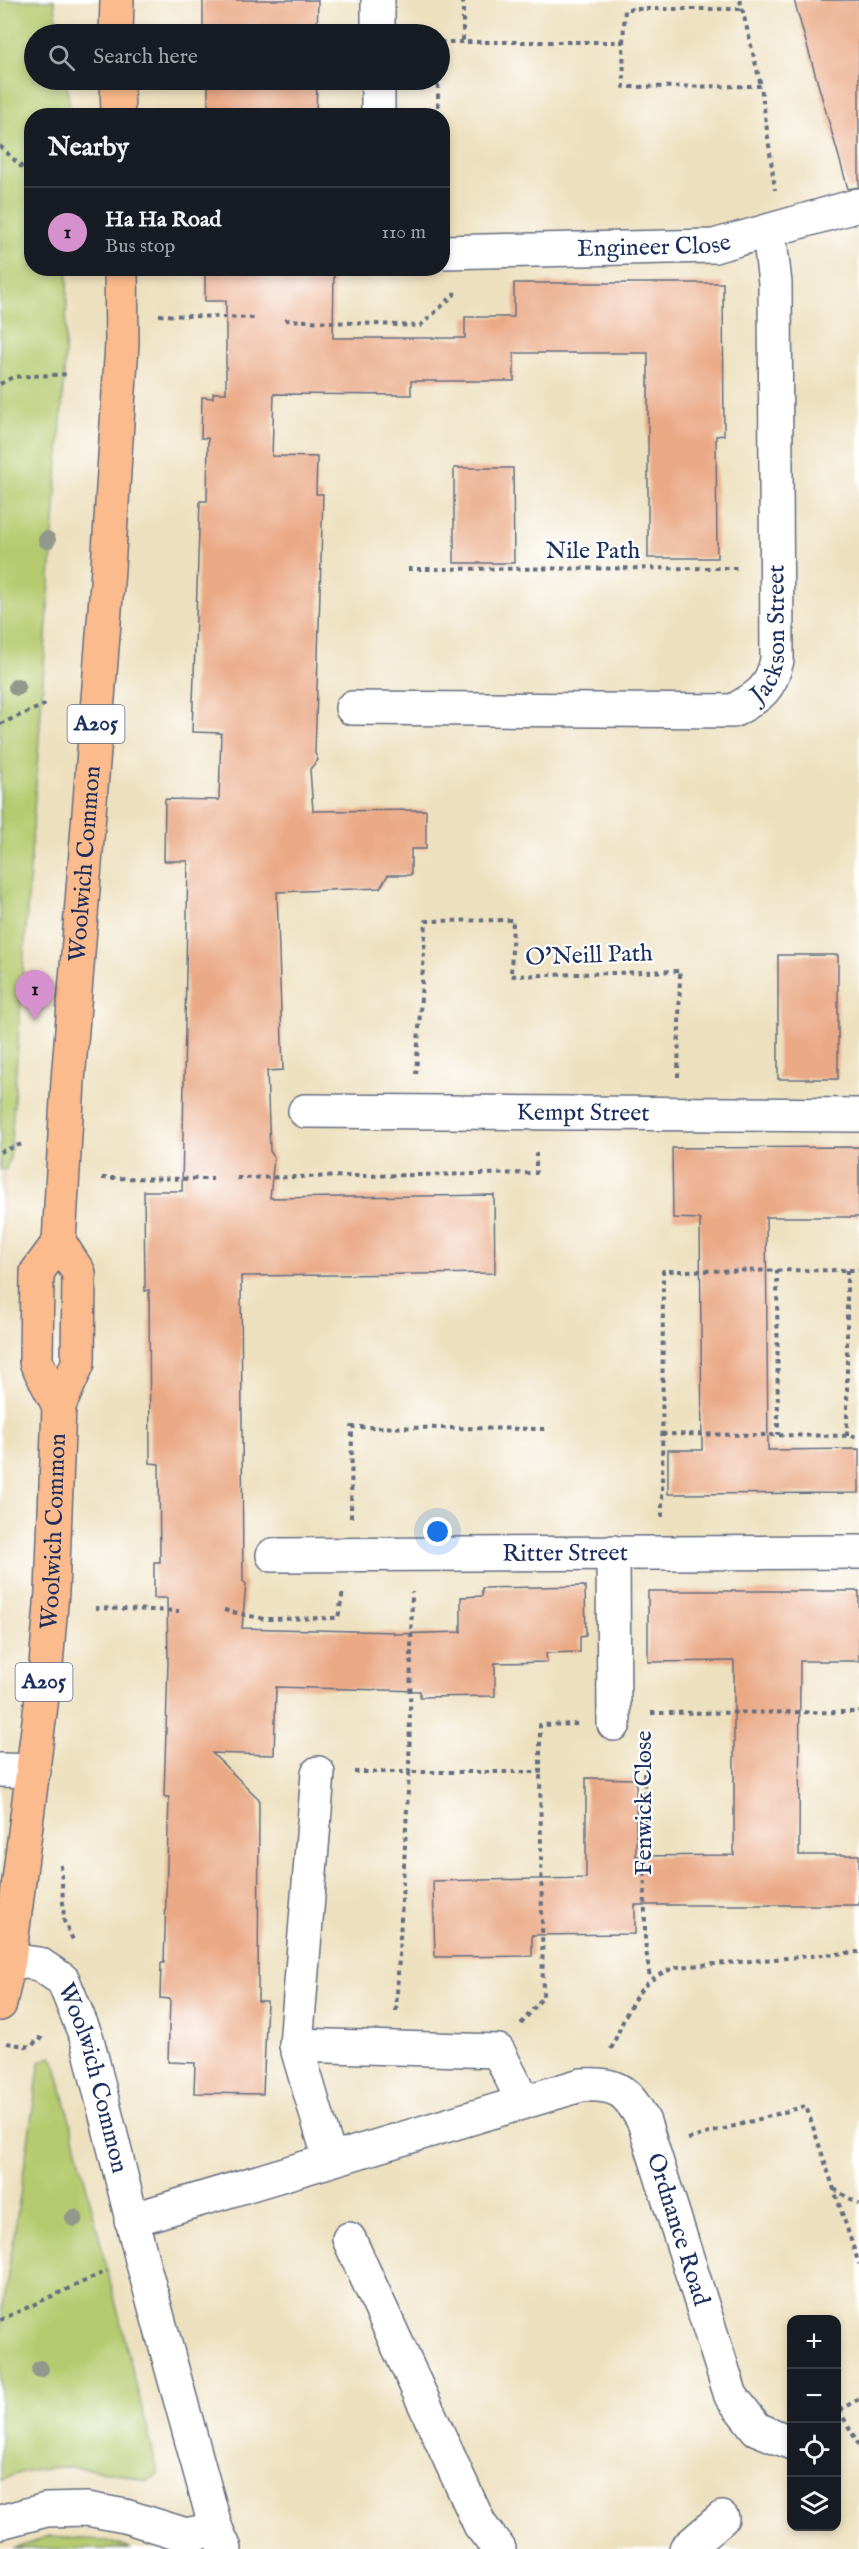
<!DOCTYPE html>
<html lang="en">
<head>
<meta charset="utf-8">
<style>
  :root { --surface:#171b24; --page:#20242c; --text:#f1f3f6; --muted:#9ea1a6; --line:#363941; --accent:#d690ce }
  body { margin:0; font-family:"IM FELL English",serif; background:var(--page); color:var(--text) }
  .controls { position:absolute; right:18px; bottom:18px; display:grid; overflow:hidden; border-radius:12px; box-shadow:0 3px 9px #0003 }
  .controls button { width:54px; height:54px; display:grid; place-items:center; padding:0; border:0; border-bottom:2px solid var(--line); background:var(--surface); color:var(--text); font:30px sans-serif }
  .you { position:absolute; left:438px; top:1532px; width:21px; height:21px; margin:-15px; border:4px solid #fff; border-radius:50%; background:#1a73e8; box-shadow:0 0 0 9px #1a73e833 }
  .badge { display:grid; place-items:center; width:39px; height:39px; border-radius:50%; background:var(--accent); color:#111; font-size:20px; font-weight:700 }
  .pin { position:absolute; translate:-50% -50px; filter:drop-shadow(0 2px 3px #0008) }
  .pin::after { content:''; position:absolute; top:32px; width:21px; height:18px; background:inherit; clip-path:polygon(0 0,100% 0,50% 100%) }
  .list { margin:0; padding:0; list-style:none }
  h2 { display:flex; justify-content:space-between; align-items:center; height:78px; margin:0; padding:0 24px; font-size:26px }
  h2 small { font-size:20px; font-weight:400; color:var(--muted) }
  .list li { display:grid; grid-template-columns:39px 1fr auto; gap:18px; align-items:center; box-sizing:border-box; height:90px; padding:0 24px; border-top:2px solid var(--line) }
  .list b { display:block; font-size:22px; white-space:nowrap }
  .list p { margin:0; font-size:20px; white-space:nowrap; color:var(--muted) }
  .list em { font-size:20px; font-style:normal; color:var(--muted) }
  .icon { flex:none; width:33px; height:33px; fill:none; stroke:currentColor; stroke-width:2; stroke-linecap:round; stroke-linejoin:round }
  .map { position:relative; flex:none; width:859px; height:2549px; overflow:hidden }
  .search { position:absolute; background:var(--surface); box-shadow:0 3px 9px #0003; left:24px; top:24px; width:426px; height:66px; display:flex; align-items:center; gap:15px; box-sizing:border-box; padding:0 21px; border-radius:33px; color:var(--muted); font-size:22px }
  .panel { position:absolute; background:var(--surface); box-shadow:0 3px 9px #0003; left:24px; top:108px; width:426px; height:168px; border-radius:24px }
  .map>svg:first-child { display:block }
  .built { fill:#e2d1b6 }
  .green { fill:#b5ca6e; stroke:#687c66; stroke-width:1.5 }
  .building { fill:#eaa985 }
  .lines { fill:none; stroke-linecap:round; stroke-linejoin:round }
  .minor-casing { stroke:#646d80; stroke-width:36 }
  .highway-casing { stroke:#646d80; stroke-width:36 }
  .path { stroke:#646d80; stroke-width:4; stroke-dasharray:4.5 4.5; stroke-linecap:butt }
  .minor { stroke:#fff; stroke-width:33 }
  .highway { stroke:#fbbb8d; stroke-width:33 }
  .tree { fill:#93988c }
  .labels { text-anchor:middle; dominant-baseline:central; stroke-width:4.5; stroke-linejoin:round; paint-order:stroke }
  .shield { fill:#fff; stroke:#5f6d8e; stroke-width:1.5 }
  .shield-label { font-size:22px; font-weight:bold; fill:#1b2f5e }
  .street-label { font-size:24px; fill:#1b2f5e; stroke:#fff }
</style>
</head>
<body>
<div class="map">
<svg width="859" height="2549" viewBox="0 0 859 2549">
  <rect width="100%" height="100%" fill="#fff"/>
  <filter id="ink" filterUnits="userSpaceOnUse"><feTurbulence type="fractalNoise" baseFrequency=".0167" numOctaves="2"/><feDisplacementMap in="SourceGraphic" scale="12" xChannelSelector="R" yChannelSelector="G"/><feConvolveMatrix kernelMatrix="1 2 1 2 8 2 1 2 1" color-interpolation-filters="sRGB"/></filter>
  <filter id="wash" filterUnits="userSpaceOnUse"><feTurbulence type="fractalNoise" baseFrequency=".008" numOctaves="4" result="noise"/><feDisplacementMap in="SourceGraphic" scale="24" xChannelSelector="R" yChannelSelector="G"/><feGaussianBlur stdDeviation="1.35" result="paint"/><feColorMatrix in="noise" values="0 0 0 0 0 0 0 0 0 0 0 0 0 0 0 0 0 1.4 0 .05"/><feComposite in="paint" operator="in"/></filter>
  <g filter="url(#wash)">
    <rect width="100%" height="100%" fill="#ede0be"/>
    <path class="built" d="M 6,1169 L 0,1361 L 0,1170 Z"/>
    <path class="green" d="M 0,0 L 54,0 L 59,34 L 34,34 L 34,80 L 66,80 L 71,115 L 32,116 L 32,268 L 68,269 L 64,377 L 10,1158 L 6,1169 L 0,1170 Z
      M 51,2057 L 55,2061 L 157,2468 L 157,2475 L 147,2481 C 102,2468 44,2458 0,2481 L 0,2328 L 40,2062 Z
      M 48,2537 L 105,2540 L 131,2549 L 13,2549 Z"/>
    <g id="blocks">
      <path class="building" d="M 203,0 L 318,0 L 317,34 L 203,34 Z
        M 794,0 L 859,0 L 859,187 L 848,189 Z
        M 208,80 L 317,80 L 316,116 L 208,116 Z
        M 205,268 L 334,270 L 333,338 L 465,338 L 465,317 L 514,317 L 514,283 L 723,283 L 724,435 L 716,436 L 717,558 L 648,558 L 648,353 L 514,353 L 514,381 L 411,381 L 411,395 L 274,394 L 272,456 L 317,457 L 316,494 L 323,494 L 315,753 L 318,760 L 310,769 L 313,811 L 426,810 L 426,849 L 411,849 L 411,875 L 388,875 L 380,888 L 277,892 L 283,1070 L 267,1071 L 270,1151 L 274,1157 L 270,1198 L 494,1195 L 495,1273 L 241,1276 L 243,1581 L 246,1584 L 242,1628 L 394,1632 L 394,1634 L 461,1632 L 461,1597 L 482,1596 L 482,1588 L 585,1586 L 586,1636 L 580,1637 L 580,1652 L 546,1653 L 547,1662 L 495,1663 L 495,1696 L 420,1697 L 420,1691 L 276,1687 L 274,1755 L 212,1753 L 259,1799 L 258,2001 L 267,2001 L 263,2094 L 194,2093 L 195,2063 L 168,2062 L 170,1999 L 160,1998 L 161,1963 L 164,1963 L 169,1797 L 164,1797 L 168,1662 L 167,1598 L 154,1598 L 154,1562 L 160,1562 L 159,1464 L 150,1463 L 149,1290 L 145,1291 L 144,1191 L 182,1191 L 188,861 L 164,861 L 165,799 L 219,800 L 221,733 L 192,732 L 200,501 L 207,501 L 208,438 L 201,438 L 202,397 L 213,398 L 213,393 L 226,393 L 226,301 L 205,301 Z
        M 454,468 L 513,468 L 514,563 L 454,563 Z
        M 778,955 L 838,955 L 838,1079 L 778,1079 Z
        M 859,1147 L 859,1217 L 766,1217 L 768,1450 L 859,1449 L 859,1493 L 668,1494 L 668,1450 L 702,1450 L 700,1219 L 673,1218 L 672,1148 Z
        M 648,1591 L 859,1591 L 859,1661 L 800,1661 L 799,1855 L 859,1855 L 859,1905 L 635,1905 L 635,1934 L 532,1935 L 532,1956 L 435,1957 L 433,1881 L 586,1878 L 586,1778 L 636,1779 L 636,1856 L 734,1855 L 734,1661 L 648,1662 Z"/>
    </g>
  </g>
  <g filter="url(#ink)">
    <use href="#blocks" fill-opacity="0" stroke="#646d80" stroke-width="1.5"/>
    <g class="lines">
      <defs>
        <g id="minor">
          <path d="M 378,0 L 378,34"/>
          <path d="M 378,80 L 378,116"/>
          <path id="s1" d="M 442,252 L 714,246 L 859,205"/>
          <path id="s2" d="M 352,708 L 733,711 C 759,696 770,691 777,660 L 775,283 L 769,232"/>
          <path id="s3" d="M 305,1111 L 859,1115"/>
          <path d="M 613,1552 L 614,1724"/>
          <path id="s4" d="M 273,1555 L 859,1552"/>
          <path d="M 0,1770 L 34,1771"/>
          <path id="s5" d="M 9,1960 L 39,1964 L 63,1980 L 87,2039 L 142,2260 L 216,2529 L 225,2549"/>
          <path d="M 296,2045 L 318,1773"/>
          <path d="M 330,2160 L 296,2045 L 498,2051 L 523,2101"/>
          <path id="s6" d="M 131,2220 L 581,2085 C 618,2083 627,2091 644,2122 L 731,2396 L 757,2429 L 792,2443"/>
          <path d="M 349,2239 L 480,2525 L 499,2549"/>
          <path d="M 0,2522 L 46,2510 L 87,2509 L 125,2516 L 186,2535 L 216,2529"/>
          <path d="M 686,2549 L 722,2518"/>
        </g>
        <g id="highway">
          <path d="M 116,34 L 117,0"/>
          <path d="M 117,80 L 118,116"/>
          <path id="s7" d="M 59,1406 L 36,1362 L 37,1272 L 59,1242 L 68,1081 L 107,584 L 122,343 L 121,268"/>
          <path id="s8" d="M 0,2004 L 9,1960 L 46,1665 L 52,1592 L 59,1406 L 78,1363 L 79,1273 L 59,1242"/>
        </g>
      </defs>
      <use href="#minor" class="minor-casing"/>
      <use href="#highway" class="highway-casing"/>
      <path class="path" d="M 463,0 L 463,42
        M 740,0 L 761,86
        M 440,42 L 623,42 L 624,87 L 761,86 L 775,190
        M 623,42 L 625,9 L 742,9
        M 438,116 L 438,80
        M 0,146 L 32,177
        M 159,315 L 255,318
        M 285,320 L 420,326 L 454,295 L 455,288
        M 0,384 L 13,377 L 69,374
        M 408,569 L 741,568
        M 0,724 L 49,703
        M 416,1074 L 426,921 L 513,920 L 511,976 L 680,971 L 678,1077
        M 0,1152 L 22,1144
        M 102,1178 L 213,1179
        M 237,1178 L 536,1173 L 536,1149
        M 777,1270 L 778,1435
        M 662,1434 L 859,1436
        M 847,1436 L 847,1270
        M 662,1517 L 663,1271 L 859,1270
        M 351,1518 L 352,1427 L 545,1429
        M 95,1608 L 179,1611
        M 224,1610 L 264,1619 L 338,1618 L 343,1591
        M 651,1713 L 859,1712
        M 644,1746 L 645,1941 L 650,1979
        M 354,1772 L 409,1772 L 412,1592
        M 61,1865 L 64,1921 L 73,1940
        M 396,2011 L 409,1772 L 540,1772 L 540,1725 L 578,1724
        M 521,2024 L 543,1997 L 540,1772
        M 7,2043 L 31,2047 L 39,2038 L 46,2041
        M 611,2049 C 628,2012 635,1979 678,1967 L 859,1952
        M 688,2139 L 806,2106 L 859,2264
        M 834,2189 L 859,2204
        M 0,2320 L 107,2271
        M 839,2410 L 859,2445
        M 839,2410 L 859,2399"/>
      <use href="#minor" class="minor"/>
      <use href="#highway" class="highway"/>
    </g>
    <g class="tree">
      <circle cx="47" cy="540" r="9"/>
      <circle cx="17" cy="687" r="9"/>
      <circle cx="74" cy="2218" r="9"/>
      <circle cx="40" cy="2369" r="9"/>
    </g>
  </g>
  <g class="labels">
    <g class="shield">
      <rect x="67.5" y="705" width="57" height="38" rx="4.5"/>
      <rect x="15.5" y="1663" width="57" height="38" rx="4.5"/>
    </g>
    <g class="shield-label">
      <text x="96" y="724">A205</text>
      <text x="44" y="1682">A205</text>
    </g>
    <g class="street-label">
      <text stroke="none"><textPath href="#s1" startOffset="212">Engineer Close</textPath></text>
      <text x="593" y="551">Nile Path</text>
      <text stroke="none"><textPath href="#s2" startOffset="476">Jackson Street</textPath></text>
      <text stroke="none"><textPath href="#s7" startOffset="556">Woolwich Common</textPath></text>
      <text transform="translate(589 956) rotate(-2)">O'Neill Path</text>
      <text stroke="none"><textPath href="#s3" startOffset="278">Kempt Street</textPath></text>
      <text stroke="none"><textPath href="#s8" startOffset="476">Woolwich Common</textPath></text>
      <text stroke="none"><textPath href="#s4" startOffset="292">Ritter Street</textPath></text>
      <text transform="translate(644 1803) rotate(-90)">Fenwick Close</text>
      <text stroke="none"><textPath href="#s5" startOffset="162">Woolwich Common</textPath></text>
      <text stroke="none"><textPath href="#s6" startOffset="662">Ordnance Road</textPath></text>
    </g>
  </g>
</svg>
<div class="controls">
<button>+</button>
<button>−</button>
<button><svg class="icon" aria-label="locate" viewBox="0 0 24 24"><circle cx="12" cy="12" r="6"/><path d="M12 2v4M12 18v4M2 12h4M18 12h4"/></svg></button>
<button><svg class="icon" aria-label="layers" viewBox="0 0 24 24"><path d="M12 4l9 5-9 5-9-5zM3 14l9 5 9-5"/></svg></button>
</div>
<div class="you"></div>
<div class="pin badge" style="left:35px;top:1020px">1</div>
<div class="search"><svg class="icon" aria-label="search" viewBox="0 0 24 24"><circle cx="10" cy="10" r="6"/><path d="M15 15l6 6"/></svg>Search here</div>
<section class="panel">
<h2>Nearby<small></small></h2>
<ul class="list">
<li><span class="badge">1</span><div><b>Ha Ha Road</b><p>Bus stop</p></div><em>110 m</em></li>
</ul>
</section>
</div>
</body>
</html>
